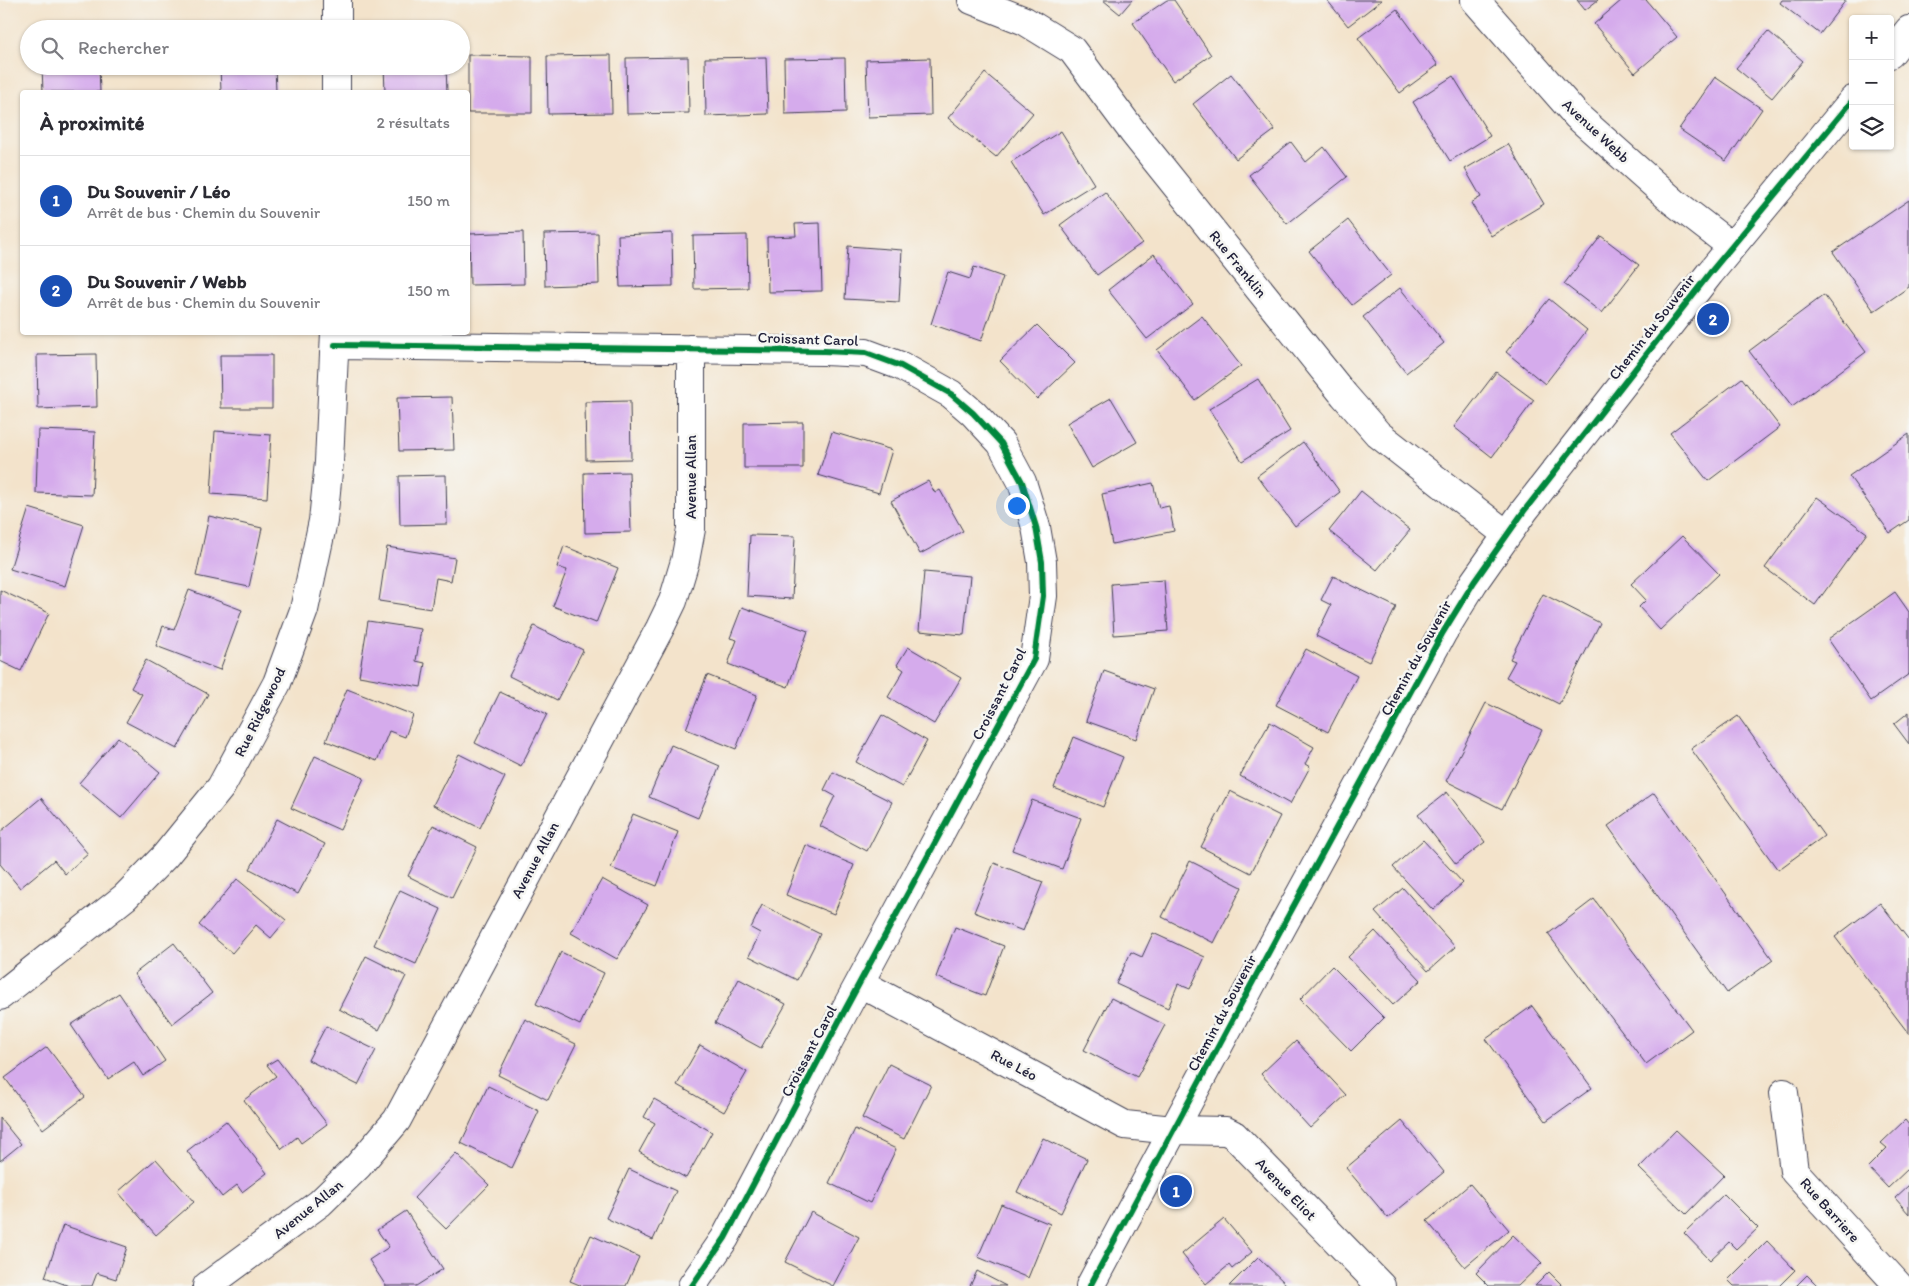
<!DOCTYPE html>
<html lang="fr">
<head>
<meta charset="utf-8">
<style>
  :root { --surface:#fff; --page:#f7f7f7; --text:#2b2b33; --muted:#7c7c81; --line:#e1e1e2; --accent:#0f766e }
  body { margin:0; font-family:Itim,sans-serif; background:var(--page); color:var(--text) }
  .controls { position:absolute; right:15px; top:15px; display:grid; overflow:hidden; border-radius:5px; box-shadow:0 1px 4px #0004 }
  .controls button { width:45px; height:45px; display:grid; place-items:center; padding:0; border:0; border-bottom:1px solid var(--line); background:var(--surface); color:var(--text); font:25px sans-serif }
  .you { position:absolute; left:1016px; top:505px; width:18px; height:18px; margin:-12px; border:4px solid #fff; border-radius:50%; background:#1a73e8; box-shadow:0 0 0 8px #1a73e833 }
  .badge { display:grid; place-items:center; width:32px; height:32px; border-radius:50%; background:var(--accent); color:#fff; font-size:16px; font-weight:700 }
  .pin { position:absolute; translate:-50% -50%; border:2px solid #fff; box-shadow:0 1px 5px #0006 }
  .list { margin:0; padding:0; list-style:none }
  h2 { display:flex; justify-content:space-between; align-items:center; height:65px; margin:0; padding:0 20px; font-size:21px }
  h2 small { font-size:16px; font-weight:400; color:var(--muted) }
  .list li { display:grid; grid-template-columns:32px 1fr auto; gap:15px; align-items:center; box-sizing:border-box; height:90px; padding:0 20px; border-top:1px solid var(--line) }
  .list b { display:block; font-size:19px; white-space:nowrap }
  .list p { margin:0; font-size:16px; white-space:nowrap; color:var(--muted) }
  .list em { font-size:16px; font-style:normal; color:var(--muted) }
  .icon { flex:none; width:28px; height:28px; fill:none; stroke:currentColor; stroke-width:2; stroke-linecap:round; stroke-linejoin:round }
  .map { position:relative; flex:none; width:1909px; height:1286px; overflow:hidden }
  .search { position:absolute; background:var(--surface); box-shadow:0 1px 4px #0004; left:20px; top:20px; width:450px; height:55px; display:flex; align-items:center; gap:12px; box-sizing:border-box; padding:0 18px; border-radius:28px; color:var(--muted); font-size:19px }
  .panel { position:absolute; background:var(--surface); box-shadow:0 1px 4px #0004; left:20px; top:90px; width:450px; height:245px; border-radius:5px }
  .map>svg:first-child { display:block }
  .building { fill:#d5abec }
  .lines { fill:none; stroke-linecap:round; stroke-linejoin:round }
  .minor-casing { stroke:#413f51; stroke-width:30 }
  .minor { stroke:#fff; stroke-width:28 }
  .cycleway-casing { stroke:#f6f6f2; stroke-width:9 }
  .cycleway { stroke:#00873e; stroke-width:6 }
  .labels { text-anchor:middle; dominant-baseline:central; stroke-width:5; stroke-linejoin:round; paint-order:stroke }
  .street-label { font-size:15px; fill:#22223b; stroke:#f6f6f2 }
</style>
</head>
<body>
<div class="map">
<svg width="1909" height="1286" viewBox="0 0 1909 1286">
  <rect width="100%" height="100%" fill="#f6f6f2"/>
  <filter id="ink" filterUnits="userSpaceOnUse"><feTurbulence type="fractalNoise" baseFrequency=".02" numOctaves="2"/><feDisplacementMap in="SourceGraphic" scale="10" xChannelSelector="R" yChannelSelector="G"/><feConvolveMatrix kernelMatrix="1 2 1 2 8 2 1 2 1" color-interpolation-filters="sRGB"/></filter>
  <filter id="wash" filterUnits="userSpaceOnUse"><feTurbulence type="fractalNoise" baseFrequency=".0096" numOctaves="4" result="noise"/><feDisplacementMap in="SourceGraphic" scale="20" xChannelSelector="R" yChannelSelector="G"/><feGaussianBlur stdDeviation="1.12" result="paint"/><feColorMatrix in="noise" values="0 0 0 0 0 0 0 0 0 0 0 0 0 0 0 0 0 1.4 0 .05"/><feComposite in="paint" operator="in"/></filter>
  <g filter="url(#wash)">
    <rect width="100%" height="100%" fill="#f3e3cb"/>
    <g id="blocks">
      <path class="building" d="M 1103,0 L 1132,0 L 1120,14 Z
        M 1167,0 L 1174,0 L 1211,55 L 1173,81 L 1133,23 Z
        M 1327,0 L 1382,0 L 1348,26 Z
        M 1577,0 L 1598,0 L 1585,10 Z
        M 1622,0 L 1646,0 L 1677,37 L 1635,73 L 1594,24 Z
        M 1782,0 L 1846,0 L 1820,34 L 1780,3 Z
        M 1397,9 L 1438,65 L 1400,93 L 1358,38 Z
        M 1768,31 L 1803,61 L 1772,98 L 1736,68 Z
        M 468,55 L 532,56 L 532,113 L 468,113 Z
        M 611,55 L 612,113 L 548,114 L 547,56 Z
        M 688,57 L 689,113 L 627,114 L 626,58 Z
        M 766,57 L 768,114 L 706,116 L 705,58 Z
        M 845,58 L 846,112 L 785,114 L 784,59 Z
        M 930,58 L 931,115 L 868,117 L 866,60 Z
        M 42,66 L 99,66 L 100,92 L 43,92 Z
        M 220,66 L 275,66 L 276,92 L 221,92 Z
        M 384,66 L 446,66 L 447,92 L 385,92 Z
        M 985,73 L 1033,113 L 996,157 L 948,118 Z
        M 1231,74 L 1275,130 L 1236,159 L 1193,104 Z
        M 1453,76 L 1490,136 L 1450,161 L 1413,102 Z
        M 1715,77 L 1762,109 L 1726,161 L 1679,129 Z
        M 1061,131 L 1094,184 L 1044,215 L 1011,162 Z
        M 1291,142 L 1306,162 L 1324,147 L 1347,177 L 1287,224 L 1249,175 Z
        M 1508,144 L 1544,204 L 1491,236 L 1471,203 L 1481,197 L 1465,169 Z
        M 1105,192 L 1142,243 L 1097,275 L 1060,225 Z
        M 1909,200 L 1909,287 L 1874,311 L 1833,252 Z
        M 1348,220 L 1391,275 L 1352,305 L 1309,251 Z
        M 820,223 L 822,291 L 768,292 L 767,237 L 796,236 L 795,224 Z
        M 523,232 L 524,284 L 470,285 L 469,234 Z
        M 598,233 L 599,284 L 545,286 L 544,234 Z
        M 672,233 L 673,286 L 620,287 L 618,235 Z
        M 747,235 L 748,288 L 694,289 L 693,236 Z
        M 1601,236 L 1639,265 L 1602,313 L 1564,284 Z
        M 848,246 L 902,250 L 899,302 L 845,299 Z
        M 1154,254 L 1193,304 L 1147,339 L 1108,290 Z
        M 974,267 L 1003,277 L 981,341 L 931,324 L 948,272 L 970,279 Z
        M 1400,288 L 1444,343 L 1406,373 L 1363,317 Z
        M 1824,295 L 1866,352 L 1792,407 L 1749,351 Z
        M 1549,299 L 1587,330 L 1545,384 L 1506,352 Z
        M 1202,316 L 1241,366 L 1195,400 L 1157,350 Z
        M 1037,325 L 1075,363 L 1037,399 L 1000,361 Z
        M 96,354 L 97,407 L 38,409 L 37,355 Z
        M 220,355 L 272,355 L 272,408 L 221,408 Z
        M 1496,372 L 1534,400 L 1492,457 L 1454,427 Z
        M 1742,378 L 1780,427 L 1708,481 L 1670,433 Z
        M 1258,379 L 1290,431 L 1242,461 L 1209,409 Z
        M 452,397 L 454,450 L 399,451 L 397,398 Z
        M 1111,398 L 1137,442 L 1092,468 L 1067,423 Z
        M 630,401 L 631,459 L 586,460 L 585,402 Z
        M 803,422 L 803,468 L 744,468 L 744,423 Z
        M 38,430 L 95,432 L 92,495 L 36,493 Z
        M 215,431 L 271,435 L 267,498 L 211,494 Z
        M 832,432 L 892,450 L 879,493 L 818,475 Z
        M 1909,434 L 1909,520 L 1890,533 L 1849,476 Z
        M 1303,442 L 1340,492 L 1295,526 L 1257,476 Z
        M 629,472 L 631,532 L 585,533 L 584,473 Z
        M 446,475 L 447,524 L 400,525 L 399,476 Z
        M 928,481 L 935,493 L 940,490 L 963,531 L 920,554 L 891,501 Z
        M 1153,483 L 1159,508 L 1169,506 L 1174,531 L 1112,544 L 1102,494 Z
        M 1361,491 L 1410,530 L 1377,570 L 1329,531 Z
        M 1817,497 L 1867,533 L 1815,605 L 1765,568 Z
        M 29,508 L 84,525 L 65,586 L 10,569 Z
        M 209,516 L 262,528 L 249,587 L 196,576 Z
        M 750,535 L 795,536 L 792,599 L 747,596 Z
        M 1682,536 L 1719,574 L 1660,630 L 1639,607 L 1646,600 L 1631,584 Z
        M 564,546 L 618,568 L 596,623 L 553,606 L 567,570 L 557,567 Z
        M 387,547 L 455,558 L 451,581 L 436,578 L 431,609 L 379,601 Z
        M 924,572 L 970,576 L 964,635 L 919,631 Z
        M 1333,576 L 1396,607 L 1369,662 L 1316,636 L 1331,605 L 1321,600 Z
        M 1164,580 L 1168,631 L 1114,635 L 1111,584 Z
        M 0,590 L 49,613 L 21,671 L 0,661 Z
        M 189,590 L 242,610 L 220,670 L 156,646 L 163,626 L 174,630 Z
        M 1895,592 L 1909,612 L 1909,674 L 1871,701 L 1828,639 Z
        M 1543,594 L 1600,623 L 1559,704 L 1506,677 L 1515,661 L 1510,659 Z
        M 742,607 L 808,631 L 788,687 L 728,664 L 737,640 L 730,638 Z
        M 368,621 L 421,629 L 416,661 L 425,663 L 421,687 L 359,676 Z
        M 534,626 L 583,650 L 557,700 L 509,676 Z
        M 908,647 L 961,678 L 934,724 L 888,697 L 904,670 L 897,665 Z
        M 1306,649 L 1357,676 L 1328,732 L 1276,705 Z
        M 146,660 L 208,694 L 177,749 L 126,722 L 142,694 L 131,688 Z
        M 1104,671 L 1154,689 L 1136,739 L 1086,721 Z
        M 707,675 L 757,695 L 736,749 L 686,729 Z
        M 347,689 L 413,715 L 405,737 L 389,731 L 377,761 L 326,741 Z
        M 500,692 L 547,714 L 521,766 L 475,743 Z
        M 1486,703 L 1542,730 L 1502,809 L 1446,781 Z
        M 1909,712 L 1909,744 L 1894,724 Z
        M 882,715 L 927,741 L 902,787 L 856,762 Z
        M 1738,716 L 1824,836 L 1778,870 L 1691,749 Z
        M 1270,722 L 1314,747 L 1305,764 L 1310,767 L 1290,804 L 1240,776 Z
        M 118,737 L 160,772 L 121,818 L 79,783 Z
        M 1074,737 L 1123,757 L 1103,807 L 1054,788 Z
        M 671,745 L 720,766 L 698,818 L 649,797 Z
        M 459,754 L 505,777 L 480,828 L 433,805 Z
        M 315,756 L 364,778 L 340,830 L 291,808 Z
        M 833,772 L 892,802 L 867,851 L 820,826 L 835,796 L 824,790 Z
        M 1230,791 L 1280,816 L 1251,873 L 1201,847 Z
        M 1447,792 L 1485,842 L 1456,864 L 1418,815 Z
        M 1654,793 L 1773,960 L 1727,993 L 1608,826 Z
        M 41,798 L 88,854 L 65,874 L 54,860 L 20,888 L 0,864 L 0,832 Z
        M 1032,800 L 1081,818 L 1062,869 L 1012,850 Z
        M 633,814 L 678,832 L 657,886 L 611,868 Z
        M 277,819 L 325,844 L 298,894 L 250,869 Z
        M 433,825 L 477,847 L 452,898 L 408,876 Z
        M 1423,840 L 1463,883 L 1433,910 L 1393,867 Z
        M 806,845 L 854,865 L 834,914 L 786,895 Z
        M 1190,861 L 1242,887 L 1214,943 L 1162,917 Z
        M 994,863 L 1043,882 L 1023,931 L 974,912 Z
        M 237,879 L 286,920 L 271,938 L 256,925 L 232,953 L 199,925 Z
        M 602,879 L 648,905 L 617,959 L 571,933 Z
        M 1403,888 L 1455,947 L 1428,971 L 1375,912 Z
        M 400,890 L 441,909 L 416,964 L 374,945 Z
        M 1594,899 L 1692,1030 L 1646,1064 L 1548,934 Z
        M 1880,903 L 1909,940 L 1909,1034 L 1835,937 Z
        M 762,905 L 820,934 L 797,980 L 749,956 L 760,933 L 751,928 Z
        M 955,927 L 1004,946 L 985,996 L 936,977 Z
        M 1375,931 L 1421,980 L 1393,1005 L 1348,957 Z
        M 1153,933 L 1205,957 L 1190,989 L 1178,984 L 1168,1008 L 1116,984 L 1131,952 L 1142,957 Z
        M 174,943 L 212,993 L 172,1024 L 134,974 Z
        M 561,952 L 604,973 L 580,1025 L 536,1004 Z
        M 366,956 L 406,976 L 379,1030 L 339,1009 Z
        M 1332,966 L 1384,1018 L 1351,1051 L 1300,999 Z
        M 739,979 L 786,1004 L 761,1048 L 715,1023 Z
        M 119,993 L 165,1061 L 143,1076 L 134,1062 L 108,1079 L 71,1025 Z
        M 1111,998 L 1165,1025 L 1137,1077 L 1084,1050 Z
        M 1532,1006 L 1592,1088 L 1546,1121 L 1486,1039 Z
        M 525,1019 L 576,1044 L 548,1100 L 498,1075 Z
        M 326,1026 L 376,1050 L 358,1085 L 308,1060 Z
        M 1296,1041 L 1346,1095 L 1310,1128 L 1261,1074 Z
        M 700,1045 L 747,1072 L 724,1112 L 677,1085 Z
        M 47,1047 L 85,1097 L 43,1129 L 5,1078 Z
        M 277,1059 L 327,1124 L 301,1143 L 297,1137 L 282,1149 L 244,1100 L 276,1076 L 267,1065 Z
        M 889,1064 L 931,1085 L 904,1139 L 862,1118 Z
        M 488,1086 L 539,1111 L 512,1168 L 461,1143 Z
        M 654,1099 L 712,1132 L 686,1178 L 639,1152 L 655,1123 L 644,1117 Z
        M 0,1118 L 21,1144 L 0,1161 Z
        M 1905,1120 L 1909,1125 L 1909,1168 L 1888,1188 L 1868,1167 L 1887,1148 L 1881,1143 Z
        M 226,1121 L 267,1173 L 242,1192 L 237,1185 L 222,1197 L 187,1151 Z
        M 1402,1121 L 1444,1172 L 1388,1218 L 1346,1168 Z
        M 855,1129 L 896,1149 L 870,1203 L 829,1183 Z
        M 1676,1130 L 1724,1175 L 1686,1214 L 1639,1168 Z
        M 1043,1138 L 1087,1159 L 1061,1213 L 1017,1192 Z
        M 456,1153 L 489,1185 L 446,1229 L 414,1198 Z
        M 156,1159 L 194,1202 L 156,1235 L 118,1192 Z
        M 629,1169 L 676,1191 L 653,1240 L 606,1218 Z
        M 1470,1184 L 1509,1230 L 1465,1267 L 1427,1221 Z
        M 1909,1185 L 1909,1214 L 1895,1198 Z
        M 1724,1194 L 1758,1228 L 1736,1249 L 1729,1242 L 1710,1260 L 1684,1233 Z
        M 1001,1204 L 1050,1224 L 1028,1278 L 978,1257 Z
        M 406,1211 L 443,1269 L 416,1286 L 386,1286 L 369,1260 L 389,1247 L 377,1230 Z
        M 811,1212 L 859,1237 L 833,1286 L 785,1262 Z
        M 1224,1219 L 1252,1252 L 1232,1269 L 1229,1265 L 1206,1284 L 1182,1254 Z
        M 63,1225 L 127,1247 L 116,1279 L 97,1273 L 92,1286 L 69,1286 L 45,1277 Z
        M 591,1235 L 639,1257 L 626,1286 L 582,1286 L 570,1281 Z
        M 1513,1235 L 1542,1263 L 1518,1286 L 1489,1286 L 1476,1273 Z
        M 1767,1241 L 1795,1270 L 1779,1286 L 1734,1286 L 1728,1280 Z
        M 1258,1257 L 1288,1286 L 1229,1286 Z
        M 977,1271 L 1006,1286 L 970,1286 Z
        M 1549,1272 L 1563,1286 L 1535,1286 Z
        M 1807,1275 L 1818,1286 L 1796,1286 Z"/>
    </g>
  </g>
  <g filter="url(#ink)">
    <use href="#blocks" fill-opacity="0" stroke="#413f51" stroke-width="1"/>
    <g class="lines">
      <defs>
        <path id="minor" d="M 972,0 L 1025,21 L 1072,50 L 1133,132 L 1344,395 L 1378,434 L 1506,534
          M 1475,0 L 1577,116 L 1674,202 L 1731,246
          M 337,29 L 337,0
          M 1890,54 L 1909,30
          M 336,92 L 336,66
          M 335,345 L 824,351 L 866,353 L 901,366 L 951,394 L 973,413 L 1001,443 L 1022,482 L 1036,527 L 1042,562 L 1043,596 L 1034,659 L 846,1008 L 725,1238 L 692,1286
          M 860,983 L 1125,1125 L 1173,1130 L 1226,1131 L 1234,1135 L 1381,1286
          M 0,996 L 125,897 L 165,856 L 221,787 L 277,683 L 304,610 L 323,521 L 329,462 L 335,332
          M 1784,1093 L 1794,1171 L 1899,1286
          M 207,1286 L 320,1203 L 358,1166 L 397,1120 L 660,628 L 673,601 L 685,561 L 691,529 L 691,349
          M 1090,1286 L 1280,931 L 1442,634 L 1474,582 L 1524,511 L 1710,273 L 1853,100"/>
      </defs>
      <use href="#minor" class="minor-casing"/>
      <use href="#minor" class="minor"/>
      <defs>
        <path id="cycleway" d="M 335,345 L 824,351 L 866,353 L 901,366 L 951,394 L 973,413 L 1001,443 L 1022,482 L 1036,527 L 1042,562 L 1043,596 L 1034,659 L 846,1008 L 725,1238 L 692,1286
          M 1090,1286 L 1280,931 L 1442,634 L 1474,582 L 1524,511 L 1710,273 L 1853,100"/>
      </defs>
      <use href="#cycleway" class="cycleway-casing"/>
      <use href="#cycleway" class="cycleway"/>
    </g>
  </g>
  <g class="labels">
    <g class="street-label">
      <text transform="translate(1596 131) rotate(43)">Avenue Webb</text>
      <text transform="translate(1238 264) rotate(51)">Rue Franklin</text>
      <text transform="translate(1652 327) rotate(-52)">Chemin du Souvenir</text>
      <text transform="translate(808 339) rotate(2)">Croissant Carol</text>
      <text transform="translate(691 477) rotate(-90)">Avenue Allan</text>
      <text transform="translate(1416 658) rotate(-61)">Chemin du Souvenir</text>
      <text transform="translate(999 694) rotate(-63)">Croissant Carol</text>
      <text transform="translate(260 712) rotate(-64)">Rue Ridgewood</text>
      <text transform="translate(535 860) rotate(-62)">Avenue Allan</text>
      <text transform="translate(1222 1013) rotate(-62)">Chemin du Souvenir</text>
      <text transform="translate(809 1051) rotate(-62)">Croissant Carol</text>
      <text transform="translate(1014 1065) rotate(28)">Rue Léo</text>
      <text transform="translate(1286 1189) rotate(46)">Avenue Eliot</text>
      <text transform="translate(308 1209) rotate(-39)">Avenue Allan</text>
      <text transform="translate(1830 1210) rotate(48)">Rue Barriere</text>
    </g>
  </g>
</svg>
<div class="controls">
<button>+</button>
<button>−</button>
<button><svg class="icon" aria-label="layers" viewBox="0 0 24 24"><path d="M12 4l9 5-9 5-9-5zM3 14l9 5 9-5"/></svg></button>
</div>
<div class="you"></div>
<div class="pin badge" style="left:1176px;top:1191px;background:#1a4fb4">1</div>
<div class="pin badge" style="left:1713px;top:319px;background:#1a4fb4">2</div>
<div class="search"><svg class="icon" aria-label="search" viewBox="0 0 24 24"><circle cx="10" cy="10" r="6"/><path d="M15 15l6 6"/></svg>Rechercher</div>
<section class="panel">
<h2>À proximité<small>2 résultats</small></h2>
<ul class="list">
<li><span class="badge" style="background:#1a4fb4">1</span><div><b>Du Souvenir / Léo</b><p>Arrêt de bus · Chemin du Souvenir</p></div><em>150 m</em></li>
<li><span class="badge" style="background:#1a4fb4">2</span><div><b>Du Souvenir / Webb</b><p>Arrêt de bus · Chemin du Souvenir</p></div><em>150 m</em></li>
</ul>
</section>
</div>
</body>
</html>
